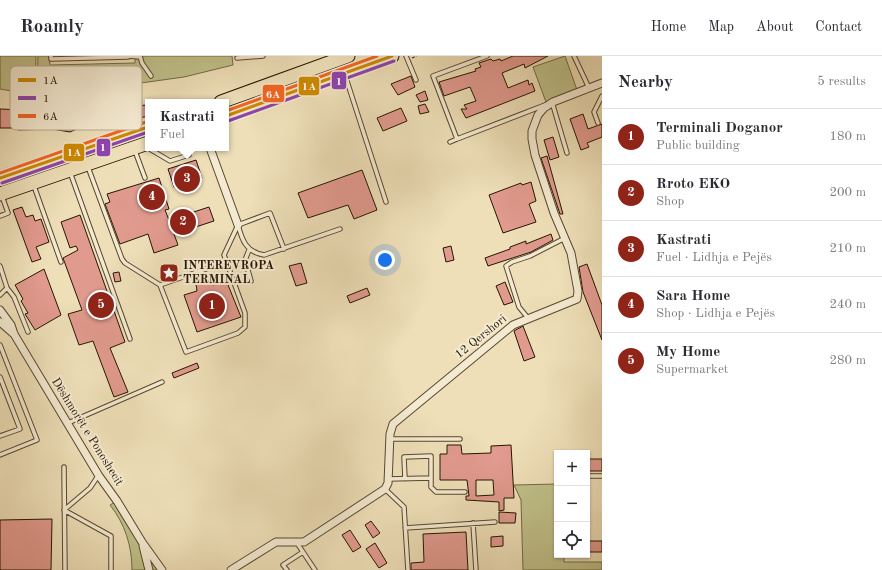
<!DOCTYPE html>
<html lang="en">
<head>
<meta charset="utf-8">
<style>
  :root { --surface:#fff; --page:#f7f7f7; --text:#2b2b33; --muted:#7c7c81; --line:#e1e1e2; --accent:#8f2418 }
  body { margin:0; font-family:"Old Standard TT",serif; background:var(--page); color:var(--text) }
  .controls { position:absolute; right:12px; bottom:12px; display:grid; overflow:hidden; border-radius:0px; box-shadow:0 1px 3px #0004 }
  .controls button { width:36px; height:36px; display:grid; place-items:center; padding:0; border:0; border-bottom:1px solid var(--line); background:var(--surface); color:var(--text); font:20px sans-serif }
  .you { position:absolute; left:385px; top:204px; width:14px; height:14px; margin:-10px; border:3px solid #fff; border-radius:50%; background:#1a73e8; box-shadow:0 0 0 6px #1a73e833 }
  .badge { display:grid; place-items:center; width:26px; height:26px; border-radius:50%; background:var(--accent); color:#fff; font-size:13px; font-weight:700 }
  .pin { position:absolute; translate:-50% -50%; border:2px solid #fff; box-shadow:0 1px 4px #0006 }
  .popup { position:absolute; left:145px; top:43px; width:84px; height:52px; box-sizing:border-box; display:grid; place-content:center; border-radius:0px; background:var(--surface); filter:drop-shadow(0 1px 3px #0005); font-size:13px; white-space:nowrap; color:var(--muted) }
  .popup b { font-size:15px; color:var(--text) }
  .popup::after { content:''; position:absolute; left:50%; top:100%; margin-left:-8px; border:8px solid transparent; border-top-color:var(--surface) }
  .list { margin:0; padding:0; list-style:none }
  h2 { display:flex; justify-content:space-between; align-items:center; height:52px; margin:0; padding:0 16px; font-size:17px }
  h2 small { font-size:13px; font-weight:400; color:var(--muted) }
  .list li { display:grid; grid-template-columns:26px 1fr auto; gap:12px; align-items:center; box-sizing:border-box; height:56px; padding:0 16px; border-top:1px solid var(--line) }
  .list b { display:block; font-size:15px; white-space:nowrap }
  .list p { margin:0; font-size:13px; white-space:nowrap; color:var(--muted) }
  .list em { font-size:13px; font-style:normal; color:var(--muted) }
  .icon { flex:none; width:22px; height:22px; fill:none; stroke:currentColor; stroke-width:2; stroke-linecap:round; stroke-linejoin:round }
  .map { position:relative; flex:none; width:602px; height:514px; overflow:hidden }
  header { display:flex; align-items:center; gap:24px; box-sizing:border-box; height:56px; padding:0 20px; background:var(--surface); border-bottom:1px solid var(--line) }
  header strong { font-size:19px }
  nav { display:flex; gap:22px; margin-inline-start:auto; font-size:14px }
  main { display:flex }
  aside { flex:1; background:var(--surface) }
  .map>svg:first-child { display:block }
  .green { fill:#c0c08a; stroke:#726b46 }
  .building { fill:#e19a8e; stroke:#251601; fill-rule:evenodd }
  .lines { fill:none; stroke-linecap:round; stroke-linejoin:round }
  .lane-casing { stroke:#57482f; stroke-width:5.5 }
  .street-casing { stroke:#57482f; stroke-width:9 }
  .highway-casing { stroke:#251601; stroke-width:15 }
  .path { stroke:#251601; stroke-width:1; stroke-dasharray:3 2; stroke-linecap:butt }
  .lane { stroke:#f4ead1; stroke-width:3.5 }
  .street { stroke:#f4ead1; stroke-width:7 }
  .highway { stroke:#eedfb8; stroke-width:13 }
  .bus-1-casing { stroke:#f4ead1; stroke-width:6 }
  .bus-2-casing { stroke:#f4ead1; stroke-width:6 }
  .bus-3-casing { stroke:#f4ead1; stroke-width:6 }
  .bus-1 { stroke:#cd8900; stroke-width:3 }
  .bus-2 { stroke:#8e44ad; stroke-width:3 }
  .bus-3 { stroke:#f26522; stroke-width:3 }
  .labels { text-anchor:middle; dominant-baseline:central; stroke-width:4; stroke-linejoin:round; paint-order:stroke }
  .poi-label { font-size:12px; font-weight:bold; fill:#251601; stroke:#f4ead1; text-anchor:start }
  .street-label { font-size:12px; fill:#251601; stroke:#f4ead1 }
  .key { fill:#f4ead1; stroke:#b6aa93; stroke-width:1 }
  .key-label { font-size:11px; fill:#251601 }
  .line-badge { stroke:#f4ead1; stroke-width:1.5 }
  .badge-label { font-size:11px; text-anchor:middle; font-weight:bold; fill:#fff }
</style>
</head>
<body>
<header>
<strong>Roamly</strong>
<nav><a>Home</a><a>Map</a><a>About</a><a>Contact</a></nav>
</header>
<main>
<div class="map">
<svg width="602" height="514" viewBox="0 0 602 514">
  <rect width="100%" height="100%" fill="#eedfb8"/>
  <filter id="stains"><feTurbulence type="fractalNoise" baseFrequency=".005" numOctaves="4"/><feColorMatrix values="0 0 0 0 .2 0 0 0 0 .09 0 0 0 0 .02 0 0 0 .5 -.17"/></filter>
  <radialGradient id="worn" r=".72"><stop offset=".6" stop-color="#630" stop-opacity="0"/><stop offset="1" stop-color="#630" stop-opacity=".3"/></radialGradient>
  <path class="green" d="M 0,0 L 36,0 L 35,39 L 0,33 Z
    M 38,0 L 49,0 L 50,9 L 135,7 L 135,0 L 232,0 L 233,9 L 184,21 L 119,30 L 37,33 Z
    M 565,0 L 577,34 L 546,46 L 533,11 Z
    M 557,428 L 557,499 L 564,499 L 564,506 L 602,506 L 602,514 L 523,514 L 521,444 L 514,429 Z
    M 117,445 L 160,514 L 132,514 C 132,490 125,468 110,449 Z"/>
  <path class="building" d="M 513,0 L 548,0 L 525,12 L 524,8 L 502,17 L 508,32 L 528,24 L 529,29 L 532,27 L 535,35 L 466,62 L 461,53 L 467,53 L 464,49 L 476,45 L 470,31 L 444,40 L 439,26 L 476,15 L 475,13 L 481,11 L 479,7 L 491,3 L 493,5 L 500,3 L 501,5 Z
    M 411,20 L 415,31 L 398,39 L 391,28 Z
    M 425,35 L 428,44 L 420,46 L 416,39 Z
    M 425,48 L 429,56 L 420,58 L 418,50 Z
    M 148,49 L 148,60 L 111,69 L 98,69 L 90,72 L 79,72 L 70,76 L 52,73 L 18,74 L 17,72 L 0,72 L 0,53 L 48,55 L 47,53 L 59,53 L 59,55 Z
    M 401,52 L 407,65 L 383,75 L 377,62 Z
    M 583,58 L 588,73 L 602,68 L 602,81 L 587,87 L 589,91 L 581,94 L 570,63 Z
    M 553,81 L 559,101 L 550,104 L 544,84 Z
    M 547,100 L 563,158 L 560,158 L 541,102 Z
    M 196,104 L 202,122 L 174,131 L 168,113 Z
    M 362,114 L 377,154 L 354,163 L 348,149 L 308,162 L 298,137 Z
    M 159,122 L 169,153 L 165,154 L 169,164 L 209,151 L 214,165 L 174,178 L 178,189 L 154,197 L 148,178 L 120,188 L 105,148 L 110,146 L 107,138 Z
    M 531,126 L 536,145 L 529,148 L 536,166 L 503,177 L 489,139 L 521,127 L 522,129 Z
    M 22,151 L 26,161 L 33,159 L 35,165 L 41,163 L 49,186 L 36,191 L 41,203 L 32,206 L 13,154 Z
    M 80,159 L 125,286 L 110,292 L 128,336 L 114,341 L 93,285 L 79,289 L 68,258 L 82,254 L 63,202 L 78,194 L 76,190 L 70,192 L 61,166 Z
    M 551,178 L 553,184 L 531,196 L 488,210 L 485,202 L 510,193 L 510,191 L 526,185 L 526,188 Z
    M 451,190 L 454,204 L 446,206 L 443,192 Z
    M 301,207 L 307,227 L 296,230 L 289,210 Z
    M 587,208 L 602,249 L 602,284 L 583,236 L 579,211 Z
    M 44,213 L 61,259 L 35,274 L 25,258 L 28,257 L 21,245 L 23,243 L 15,229 Z
    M 119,216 L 121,225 L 115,226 L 113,217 Z
    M 211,223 L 213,229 L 226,224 L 241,261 L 197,276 L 184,239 L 197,235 L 196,228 Z
    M 505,226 L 513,246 L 504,249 L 496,230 Z
    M 367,232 L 370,239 L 350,247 L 347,240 Z
    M 523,270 L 535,301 L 524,305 L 514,275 Z
    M 197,307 L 199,312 L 174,322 L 172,317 Z
    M 447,389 L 461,389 L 462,398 L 491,397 L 491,390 L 511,389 L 514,442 L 504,442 L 504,454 L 499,455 L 499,446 L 466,444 L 466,440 L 469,440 L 467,424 L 440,424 L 440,398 L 447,398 ZM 476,424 L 493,424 L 494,439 L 476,440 Z
    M 587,403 L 602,403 L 602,415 L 587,415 Z
    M 499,456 L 516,457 L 515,467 L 499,467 Z
    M 52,463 L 51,514 L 0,514 L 0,464 Z
    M 371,465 L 380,477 L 373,482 L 365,469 Z
    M 350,474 L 361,491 L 353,496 L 342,479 Z
    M 466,476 L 468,514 L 411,514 L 411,507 L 424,506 L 423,478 Z
    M 503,480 L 503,490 L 491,491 L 491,481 Z
    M 587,485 L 602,485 L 602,496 L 587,496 Z
    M 375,487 L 387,507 L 379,512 L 366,493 Z"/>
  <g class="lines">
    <defs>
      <path id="lane" d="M 51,0 L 51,3 L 128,1
        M 128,0 L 140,1
        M 140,0 L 142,7 L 151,20
        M 406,0 L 416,24
        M 487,0 L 433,20 L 457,83 L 545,49
        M 574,0 L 589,32
        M 237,2 L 263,0
        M 345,19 L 386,146
        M 552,46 L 567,97
        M 598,67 L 594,56 L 602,40
        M 450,86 L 457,83
        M 148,92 L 170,105 L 189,99 L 190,92
        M 135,95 L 145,122
        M 88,111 L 122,203 L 125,207 L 160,229
        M 70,116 L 130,283
        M 34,130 L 61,206
        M 0,160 L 8,157 L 2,140
        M 238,169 C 242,184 246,196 264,199 L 340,173
        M 249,194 L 245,204 L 251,225
        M 226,206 L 160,229 L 186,296 L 238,277 L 245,271 L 245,257 L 224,199 L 238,169 L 270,157 L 284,193
        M 0,210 L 7,232 L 0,239
        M 7,232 L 14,241 L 28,276
        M 528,262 L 519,251 L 506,210 L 512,206 L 530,200 L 565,182
        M 0,289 L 37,384 L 0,399
        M 0,321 L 20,373 L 0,380
        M 68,367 L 162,326
        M 390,383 L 460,383
        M 64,411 L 65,514
        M 587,420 L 602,420
        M 431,422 L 431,431 L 436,436 L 465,436
        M 388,423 L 431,422 L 431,400 L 404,401 L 405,423
        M 385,433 L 404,451 L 408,514
        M 64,454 L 111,480 L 111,514
        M 64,454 L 90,432 L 98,420
        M 473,467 L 476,514
        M 405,472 L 495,466
        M 297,487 L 315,514
        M 287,514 L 283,509 L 303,496"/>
      <path id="street" d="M 210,92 L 238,169
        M 0,254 L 11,269 L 14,278 L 99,420 L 117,445 L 142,486 L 162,514
        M 0,266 L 14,278
        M 143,490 L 149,514
        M 231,514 L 276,486 L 304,486 L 385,433 L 388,427 L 390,378 L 393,368 L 513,269 L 577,243 L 578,235 L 571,197 L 554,157 L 535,99 L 532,83 L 532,75 L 538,59 L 544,52 L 553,46 L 602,27"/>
      <path id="highway" d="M 221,46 L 348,0
        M 226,60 L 392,0
        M 0,122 L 148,71
        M 0,138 L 148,87"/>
    </defs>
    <use href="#lane" class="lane-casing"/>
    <use href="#street" class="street-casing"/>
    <use href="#highway" class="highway-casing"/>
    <path class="path" d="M 412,2 L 417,0"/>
    <use href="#lane" class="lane"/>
    <use href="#street" class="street"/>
    <use href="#highway" class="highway"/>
    <defs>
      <path id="bus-1" d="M 226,60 L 392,0
        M 0,122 L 148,71"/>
      <path id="bus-2" d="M 228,65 L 394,5
        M 2,127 L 148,76"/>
      <path id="bus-3" d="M 226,55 L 377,0
        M 0,117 L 146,66"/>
    </defs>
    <use href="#bus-1" class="bus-1-casing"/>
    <use href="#bus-2" class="bus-2-casing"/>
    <use href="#bus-3" class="bus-3-casing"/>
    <use href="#bus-1" class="bus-1"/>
    <use href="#bus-2" class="bus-2"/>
    <use href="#bus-3" class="bus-3"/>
  </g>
  <defs>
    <symbol id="sight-square" viewBox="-11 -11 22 22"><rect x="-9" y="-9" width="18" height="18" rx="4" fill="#8f2418" stroke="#f4ead1"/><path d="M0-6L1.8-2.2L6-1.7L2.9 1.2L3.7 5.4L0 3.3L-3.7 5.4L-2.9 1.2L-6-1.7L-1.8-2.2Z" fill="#fff"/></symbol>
  </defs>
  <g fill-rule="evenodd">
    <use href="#sight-square" x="158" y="206" width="22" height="22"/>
  </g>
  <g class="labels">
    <g class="poi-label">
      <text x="183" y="210">INTEREVROPA<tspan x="183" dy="14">TERMINAL</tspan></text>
    </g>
    <g class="street-label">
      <text transform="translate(481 281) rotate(-39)">12 Qershori</text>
      <text transform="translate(87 376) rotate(58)">Dëshmorët e Ponoshecit</text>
    </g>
  </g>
  <rect x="10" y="10" width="132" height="64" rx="6" class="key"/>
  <rect x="18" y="22" width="18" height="4" fill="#cd8900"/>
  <rect x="18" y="40" width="18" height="4" fill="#8e44ad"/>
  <rect x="18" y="58" width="18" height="4" fill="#f26522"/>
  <g class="key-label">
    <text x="43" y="28">1A</text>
    <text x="43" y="46">1</text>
    <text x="43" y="64">6A</text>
  </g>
  <g class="line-badge">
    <rect x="331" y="15" width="16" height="19" rx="4" fill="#8e44ad"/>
    <rect x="298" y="20" width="22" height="20" rx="4" fill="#cd8900"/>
    <rect x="262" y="28" width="23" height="19" rx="4" fill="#f26522"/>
    <rect x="96" y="82" width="15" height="19" rx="4" fill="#8e44ad"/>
    <rect x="63" y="87" width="22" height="19" rx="4" fill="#cd8900"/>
  </g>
  <g class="badge-label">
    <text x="339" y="29">1</text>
    <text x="309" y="34">1A</text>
    <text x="273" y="42">6A</text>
    <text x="103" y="95">1</text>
    <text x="74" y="100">1A</text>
  </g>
  <rect width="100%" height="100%" filter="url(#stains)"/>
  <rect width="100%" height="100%" fill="url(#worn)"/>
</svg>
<div class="controls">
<button>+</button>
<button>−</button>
<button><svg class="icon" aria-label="locate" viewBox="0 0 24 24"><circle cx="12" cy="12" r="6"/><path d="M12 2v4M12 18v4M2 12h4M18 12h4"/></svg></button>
</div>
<div class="you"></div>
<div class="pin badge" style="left:212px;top:250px">1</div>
<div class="pin badge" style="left:183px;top:166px">2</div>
<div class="pin badge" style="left:187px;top:123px">3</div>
<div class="popup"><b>Kastrati</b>Fuel</div>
<div class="pin badge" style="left:152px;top:141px">4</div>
<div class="pin badge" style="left:101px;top:249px">5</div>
</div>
<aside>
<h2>Nearby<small>5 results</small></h2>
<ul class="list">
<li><span class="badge">1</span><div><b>Terminali Doganor</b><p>Public building</p></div><em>180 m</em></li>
<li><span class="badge">2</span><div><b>Rroto EKO</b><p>Shop</p></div><em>200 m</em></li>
<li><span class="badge">3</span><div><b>Kastrati</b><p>Fuel · Lidhja e Pejës</p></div><em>210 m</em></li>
<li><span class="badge">4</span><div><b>Sara Home</b><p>Shop · Lidhja e Pejës</p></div><em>240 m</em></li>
<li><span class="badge">5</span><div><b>My Home</b><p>Supermarket</p></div><em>280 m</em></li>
</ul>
</aside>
</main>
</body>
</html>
